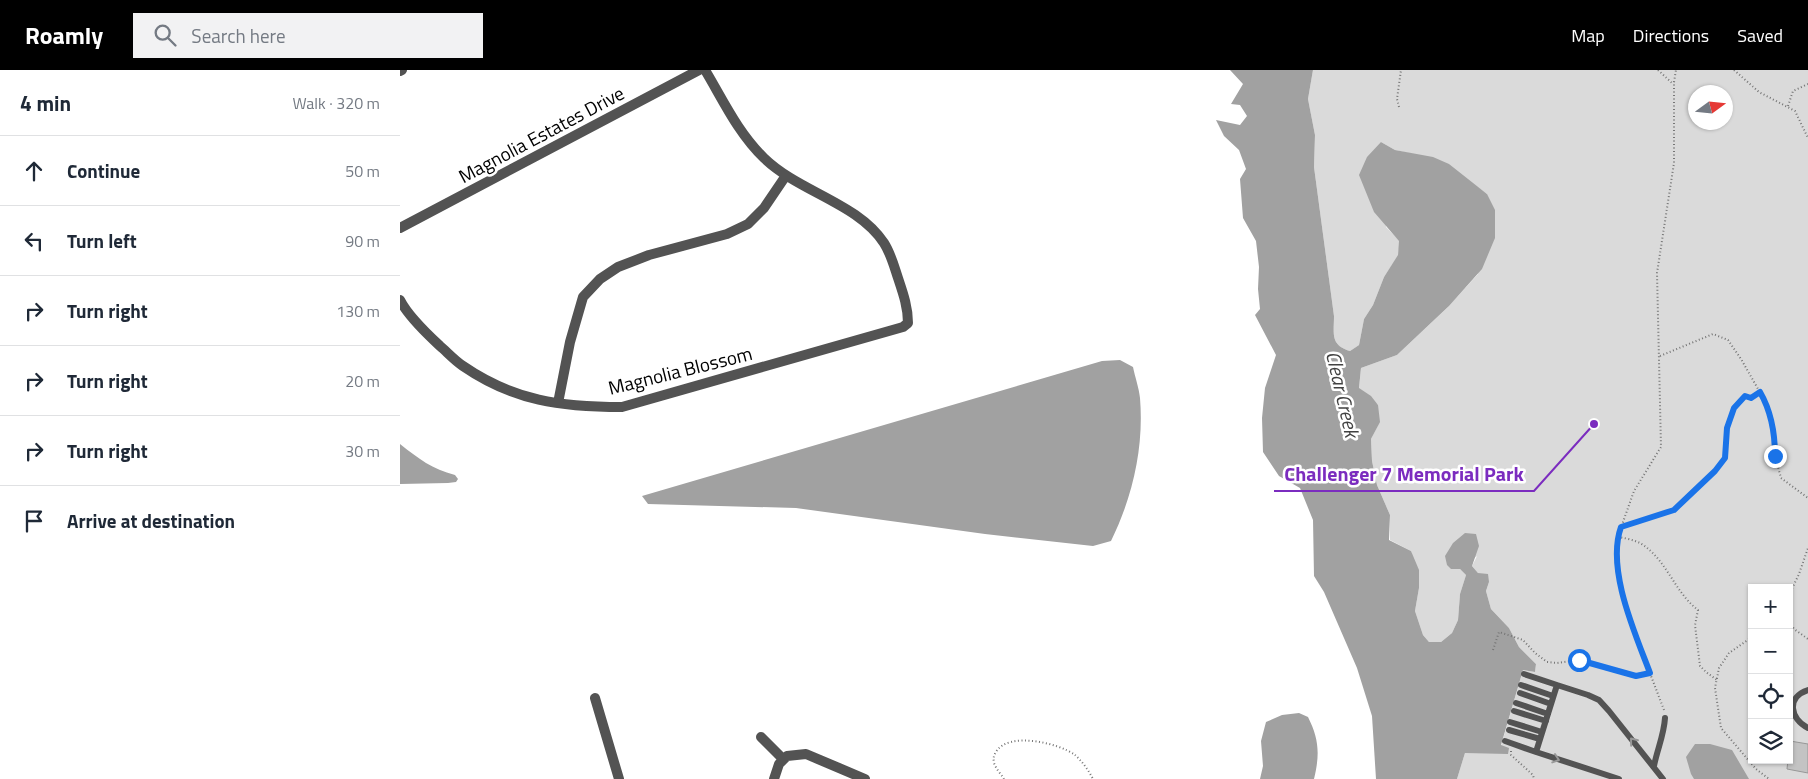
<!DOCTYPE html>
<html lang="en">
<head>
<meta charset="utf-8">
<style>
  :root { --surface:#fff; --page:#f2f2f3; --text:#1f2937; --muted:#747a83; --line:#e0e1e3; --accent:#000 }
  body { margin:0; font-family:"Titillium Web",sans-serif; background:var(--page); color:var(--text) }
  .controls { position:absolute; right:15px; bottom:15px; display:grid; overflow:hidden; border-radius:0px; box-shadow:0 1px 4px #0004 }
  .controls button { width:45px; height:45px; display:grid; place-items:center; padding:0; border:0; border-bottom:1px solid var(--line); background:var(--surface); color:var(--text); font:25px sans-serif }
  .compass { position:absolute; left:1288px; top:15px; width:45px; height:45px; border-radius:50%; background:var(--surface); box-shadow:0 1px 4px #0004; rotate:75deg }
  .stop { position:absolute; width:15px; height:15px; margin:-11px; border:4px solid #1a73e8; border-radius:50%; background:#fff }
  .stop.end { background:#1a73e8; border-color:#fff; box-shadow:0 1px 5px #0008 }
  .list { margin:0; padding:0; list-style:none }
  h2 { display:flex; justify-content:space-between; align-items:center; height:65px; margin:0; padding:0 20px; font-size:21px }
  h2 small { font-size:16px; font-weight:400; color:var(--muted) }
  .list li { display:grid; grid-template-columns:32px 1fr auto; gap:15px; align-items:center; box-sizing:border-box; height:70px; padding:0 20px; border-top:1px solid var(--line) }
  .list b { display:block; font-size:19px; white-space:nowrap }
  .list em { font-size:16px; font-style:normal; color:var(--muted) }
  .icon { flex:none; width:28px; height:28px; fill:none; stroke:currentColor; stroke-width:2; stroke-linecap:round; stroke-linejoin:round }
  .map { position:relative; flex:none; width:1408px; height:709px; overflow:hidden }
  header { display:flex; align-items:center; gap:30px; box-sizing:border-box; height:70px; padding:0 25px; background:var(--accent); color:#fff }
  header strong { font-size:24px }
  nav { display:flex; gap:28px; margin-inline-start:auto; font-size:18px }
  .search { width:350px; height:45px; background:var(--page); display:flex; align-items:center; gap:12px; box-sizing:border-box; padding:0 18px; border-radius:0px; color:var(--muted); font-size:19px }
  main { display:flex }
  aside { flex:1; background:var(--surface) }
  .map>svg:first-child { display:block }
  .green { fill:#dadada; fill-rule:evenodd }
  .water { fill:#a1a1a1 }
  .building { fill:#c3c3c3; stroke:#979797 }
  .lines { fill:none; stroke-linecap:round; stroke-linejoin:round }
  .path { stroke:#757575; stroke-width:2; stroke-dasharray:1 2.5; stroke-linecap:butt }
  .service { stroke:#535353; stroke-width:6 }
  .minor { stroke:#535353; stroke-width:10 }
  .oneway { stroke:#989898 }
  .route { stroke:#1a73e8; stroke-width:6 }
  .labels { text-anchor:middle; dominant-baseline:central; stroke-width:5; stroke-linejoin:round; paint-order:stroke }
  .street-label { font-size:19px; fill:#000; stroke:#fff }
  .water-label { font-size:20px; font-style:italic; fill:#424242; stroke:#fff }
  .leader { fill:none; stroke:#7b2cbf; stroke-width:2 }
  .callout-dot { fill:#7b2cbf; stroke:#fff; stroke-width:2 }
  .callout-label { font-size:20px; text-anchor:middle; font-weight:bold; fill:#7b2cbf; stroke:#fff; stroke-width:5; stroke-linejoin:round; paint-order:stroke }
</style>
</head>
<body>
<header>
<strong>Roamly</strong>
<div class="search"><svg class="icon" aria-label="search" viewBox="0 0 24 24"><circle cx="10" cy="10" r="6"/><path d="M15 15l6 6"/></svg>Search here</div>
<nav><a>Map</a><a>Directions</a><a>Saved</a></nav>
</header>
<main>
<aside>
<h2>4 min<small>Walk · 320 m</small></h2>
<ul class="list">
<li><svg class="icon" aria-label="ahead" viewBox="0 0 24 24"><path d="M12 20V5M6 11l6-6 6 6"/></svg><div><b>Continue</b></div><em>50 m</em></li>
<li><svg class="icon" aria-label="left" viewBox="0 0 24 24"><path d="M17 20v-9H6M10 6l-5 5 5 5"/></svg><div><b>Turn left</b></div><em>90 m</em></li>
<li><svg class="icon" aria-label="right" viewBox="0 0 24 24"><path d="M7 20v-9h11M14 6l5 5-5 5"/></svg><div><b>Turn right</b></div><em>130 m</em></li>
<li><svg class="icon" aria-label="right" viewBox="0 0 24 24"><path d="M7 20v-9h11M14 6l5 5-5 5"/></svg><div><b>Turn right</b></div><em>20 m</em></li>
<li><svg class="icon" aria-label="right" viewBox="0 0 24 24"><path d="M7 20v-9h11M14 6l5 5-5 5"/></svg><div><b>Turn right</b></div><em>30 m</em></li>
<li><svg class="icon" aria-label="arrive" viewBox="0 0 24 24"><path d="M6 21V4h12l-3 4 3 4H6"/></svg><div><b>Arrive at destination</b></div></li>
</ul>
</aside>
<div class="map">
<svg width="1408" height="709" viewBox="0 0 1408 709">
  <rect width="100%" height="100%" fill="#fff"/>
  <path class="green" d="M 913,0 L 1408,0 L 1408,709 L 1057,709 L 1065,683 L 1101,676 L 1123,600 L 1135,602 L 1136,594 L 1119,577 L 1109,558 L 1091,539 L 1086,521 L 1089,512 L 1078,503 L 1072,496 L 1077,486 L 1060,499 L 1066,505 L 1060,524 L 1058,550 L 1052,563 L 1041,572 L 1029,572 L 1023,565 L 1015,541 L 1019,518 L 1011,481 L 990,470 L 990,445 L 977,415 L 972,391 L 971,369 L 978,355 L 978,335 L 959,319 L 961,298 L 997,285 L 1047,238 L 1078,204 L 1087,124 L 1068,110 L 1013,84 L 995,80 L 981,72 L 986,157 L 1000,171 L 998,186 L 984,207 L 973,235 L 964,249 L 959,275 L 950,281 C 930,275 934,264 934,246 L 914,97 L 915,65 L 908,29 ZM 1296,22 L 1326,22 L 1326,52 L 1296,52 ZM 1352,518 L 1389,518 L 1389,690 L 1352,690 Z"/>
  <path class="water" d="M 830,0 L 913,0 L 908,29 L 915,65 L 914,97 L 934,246 C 934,264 930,275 950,281 L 959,275 L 964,249 L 973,235 L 984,207 L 998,185 L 999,171 L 974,142 L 959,105 L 967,87 L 981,72 L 995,80 L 1033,87 L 1049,94 L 1087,124 L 1095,140 L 1095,168 L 1082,199 L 1049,236 L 997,285 L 961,298 L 959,318 L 971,326 L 978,335 L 980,352 L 971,369 L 972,391 L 977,415 L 990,445 L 989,470 L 1011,481 L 1019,500 L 1019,518 L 1015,541 L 1023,565 L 1029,572 L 1041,572 L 1052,563 L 1058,550 L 1060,524 L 1066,505 L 1060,499 L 1051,499 L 1047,495 L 1045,486 L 1053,473 L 1065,463 L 1076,464 L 1079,476 L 1072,496 L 1078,503 L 1088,504 L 1089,512 L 1086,521 L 1091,539 L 1109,558 L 1119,577 L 1136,594 L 1135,602 L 1123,600 L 1101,675 L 1109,678 L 1108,684 L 1065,683 L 1057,709 L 976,709 L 972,646 L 957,598 L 924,522 L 914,506 L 913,450 L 900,418 L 879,406 L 863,382 L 862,348 L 865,318 L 876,285 L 855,245 L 860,239 L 858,219 L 859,197 L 856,171 L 843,148 L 840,109 L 846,99 L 839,80 L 824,66 L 816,50 L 840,55 L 847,46 L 840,35 L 831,34 L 843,14 Z
    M 720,290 L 733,297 C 735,307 739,318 740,328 C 744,377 733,426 711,471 L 693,476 L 585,464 L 396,438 L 248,434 L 242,426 L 702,291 Z
    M 0,374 C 19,389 32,399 55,405 L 58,409 L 56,412 L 48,413 L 0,414 Z
    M 899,643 L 908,647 C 919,669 920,684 914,709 L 860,709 L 863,696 L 861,671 L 866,652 L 882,645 Z
    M 1295,674 L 1310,674 L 1332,680 L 1349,709 L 1294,709 L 1291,704 L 1286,687 Z"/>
  <path class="building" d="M 1390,671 L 1408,674 L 1408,703 L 1387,699 Z"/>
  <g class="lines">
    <path class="path" d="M 1258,0 L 1272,13 L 1274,12
      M 1334,0 L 1359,22 L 1395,41 L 1408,68
      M 1388,36 L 1393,21 L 1408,14
      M 999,37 L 997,29 L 1001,0
      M 1260,286 L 1313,264 L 1328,270 L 1341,289 L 1366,333 L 1372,353 L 1375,386 L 1381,408 L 1408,428
      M 1222,457 L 1274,440 L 1315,401 L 1325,389 L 1327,358 L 1334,338 L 1345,326 L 1351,328 L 1360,322
      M 1218,467 C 1225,468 1234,470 1240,473 C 1267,489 1274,522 1298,540 L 1295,555 L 1300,596 L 1306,602 L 1317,610
      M 1389,525 L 1399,504 L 1408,478
      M 1389,552 L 1394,559 L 1408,569
      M 1352,567 L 1329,583 L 1319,598 L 1315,618 L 1321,658 L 1356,699 L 1369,709
      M 1093,580 L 1099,562 L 1123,570 L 1135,583 L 1147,592 L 1157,593 L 1179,590 L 1236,606 L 1250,603
      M 1264,640 L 1232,556 L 1220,513 L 1217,469 L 1234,421 L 1261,377 L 1257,203 L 1274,93 L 1274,12 L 1276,0
      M 1111,681 L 1111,685 L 1133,705 L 1134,709
      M 604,709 C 601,704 596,699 594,693 C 593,688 594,685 596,682 C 608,661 659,673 675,685 C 682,691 689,701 693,709"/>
    <path class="service" d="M 1124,604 L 1157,615
      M 1121,615 L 1153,626
      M 1408,620 C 1386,627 1390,649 1408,658
      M 1120,623 L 1151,634
      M 1116,633 L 1148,644
      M 1114,641 L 1146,651
      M 1110,652 L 1142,662
      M 1109,660 L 1140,669
      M 1105,671 L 1136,682
      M 1254,696 C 1257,680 1264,665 1265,648
      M 1219,709 L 1136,682 L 1157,615 L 1188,625 L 1199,630 L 1209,641 L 1263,709"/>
    <path class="minor" d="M 0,1 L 2,0
      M 0,158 L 299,0
      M 0,230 C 8,246 27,264 40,276 C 47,282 54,290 63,296 C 114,331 161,337 222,337 L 503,257 L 508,253 C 508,237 503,223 498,208 C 494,196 491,184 484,173 C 458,133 399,122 364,88 C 338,63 323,30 305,0
      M 158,333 L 170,272 L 183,227 L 200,209 L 218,197 L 249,185 L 327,164 L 348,154 L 364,138 L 385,107
      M 195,628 L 219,709
      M 361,667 L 383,689
      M 374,709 L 379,694 L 387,686 L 406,684 L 465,709"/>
  </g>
  <defs><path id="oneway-chevron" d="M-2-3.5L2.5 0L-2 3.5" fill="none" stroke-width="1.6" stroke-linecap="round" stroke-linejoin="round" transform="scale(1.25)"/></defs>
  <g class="oneway">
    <use href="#oneway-chevron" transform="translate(1233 671) rotate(-129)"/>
    <use href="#oneway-chevron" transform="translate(1156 689) rotate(18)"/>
  </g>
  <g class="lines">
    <path class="route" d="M 1179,590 L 1236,606 L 1250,603 C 1235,563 1206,499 1221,457 L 1274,440 L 1315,401 L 1325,388 L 1327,358 L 1334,338 L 1345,326 L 1351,328 L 1360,322 C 1371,341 1375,364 1375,386"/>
  </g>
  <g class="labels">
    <g class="street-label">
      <text transform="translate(141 64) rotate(-28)">Magnolia Estates Drive</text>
      <text transform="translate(280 300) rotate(-14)">Magnolia Blossom</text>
    </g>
    <g class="water-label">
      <text transform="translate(943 324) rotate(77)">Clear Creek</text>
    </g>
  </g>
  <path class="leader" d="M1194 354L1134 421H874"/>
  <circle class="callout-dot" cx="1194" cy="354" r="5"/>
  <g class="callout-label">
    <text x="1004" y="411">Challenger 7 Memorial Park</text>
  </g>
</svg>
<div class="controls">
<button>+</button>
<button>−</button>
<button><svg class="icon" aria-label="locate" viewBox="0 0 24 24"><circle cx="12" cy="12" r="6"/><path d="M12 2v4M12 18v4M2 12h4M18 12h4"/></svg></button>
<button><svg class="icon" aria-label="layers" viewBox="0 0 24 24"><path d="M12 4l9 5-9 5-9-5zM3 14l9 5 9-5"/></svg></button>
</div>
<svg class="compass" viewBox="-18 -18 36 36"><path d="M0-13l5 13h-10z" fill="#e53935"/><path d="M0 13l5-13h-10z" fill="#747a83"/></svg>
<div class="stop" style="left:1179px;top:590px"></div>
<div class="stop end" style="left:1375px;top:386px"></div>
</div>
</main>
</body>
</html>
